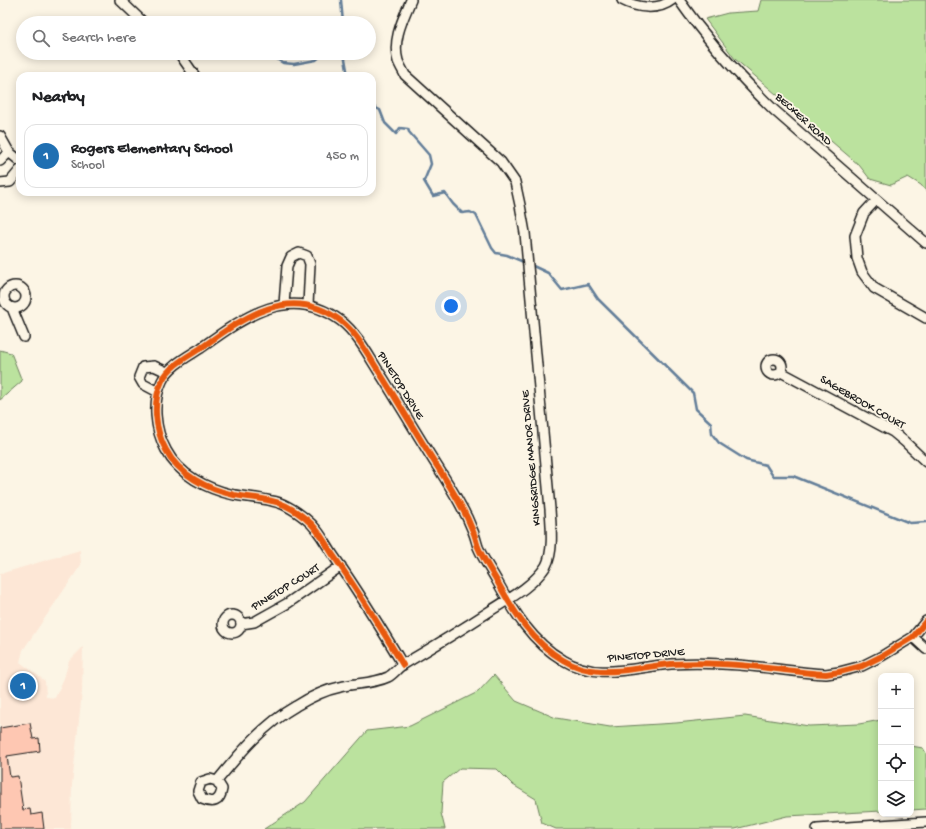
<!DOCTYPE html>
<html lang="en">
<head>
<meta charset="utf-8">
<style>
  :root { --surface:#fff; --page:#f2f2f2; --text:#202124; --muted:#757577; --line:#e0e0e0; --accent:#1f6fb2 }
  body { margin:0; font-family:"Gochi Hand",sans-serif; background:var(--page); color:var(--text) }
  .controls { position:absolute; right:12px; bottom:12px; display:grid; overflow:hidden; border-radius:8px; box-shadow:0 2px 10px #0003 }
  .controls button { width:36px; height:36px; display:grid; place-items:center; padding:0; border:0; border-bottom:1px solid var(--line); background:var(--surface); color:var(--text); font:20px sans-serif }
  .you { position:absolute; left:451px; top:306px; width:14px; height:14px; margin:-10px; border:3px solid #fff; border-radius:50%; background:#1a73e8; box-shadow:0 0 0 6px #1a73e833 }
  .badge { display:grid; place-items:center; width:26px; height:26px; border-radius:50%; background:var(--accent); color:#fff; font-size:13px; font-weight:700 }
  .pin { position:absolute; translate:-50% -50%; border:2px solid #fff; box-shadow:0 1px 4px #0006 }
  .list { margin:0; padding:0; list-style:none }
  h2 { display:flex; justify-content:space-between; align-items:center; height:52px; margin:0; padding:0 16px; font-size:17px }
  h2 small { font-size:13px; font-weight:400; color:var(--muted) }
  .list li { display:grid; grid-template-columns:26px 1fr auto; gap:12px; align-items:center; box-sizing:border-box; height:64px; margin:0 8px 8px; padding:0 8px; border:1px solid var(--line); border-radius:12px }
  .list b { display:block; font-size:15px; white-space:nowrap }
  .list p { margin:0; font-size:13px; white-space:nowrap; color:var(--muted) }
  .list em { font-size:13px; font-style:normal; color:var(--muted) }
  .icon { flex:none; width:22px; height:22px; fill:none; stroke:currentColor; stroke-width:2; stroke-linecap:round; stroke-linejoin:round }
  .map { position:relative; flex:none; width:926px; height:829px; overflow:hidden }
  .search { position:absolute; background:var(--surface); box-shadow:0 2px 10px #0003; left:16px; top:16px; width:360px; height:44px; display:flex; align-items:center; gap:10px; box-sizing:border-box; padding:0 14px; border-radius:22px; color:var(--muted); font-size:15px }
  .panel { position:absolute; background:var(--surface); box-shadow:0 2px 10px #0003; left:16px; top:72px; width:360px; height:124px; border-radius:12px }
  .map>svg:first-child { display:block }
  .built { fill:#fde7d6 }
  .green { fill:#bbe29e; stroke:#6c7f5d }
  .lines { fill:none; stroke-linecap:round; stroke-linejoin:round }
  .stream { stroke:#637e99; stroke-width:2.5 }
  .building { fill:#fec7b2; stroke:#1c1c1c }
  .minor-casing { stroke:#1c1c1c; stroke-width:12 }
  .minor { stroke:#fcf5e5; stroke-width:9 }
  .cycleway-casing { stroke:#fcf5e5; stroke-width:8 }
  .cycleway { stroke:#e8590c; stroke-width:6 }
  .labels { text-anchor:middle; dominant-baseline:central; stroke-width:3.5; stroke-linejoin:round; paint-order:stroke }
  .street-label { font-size:12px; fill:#1c1c1c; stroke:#fcf5e5 }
</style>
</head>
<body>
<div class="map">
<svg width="926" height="829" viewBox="0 0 926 829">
  <rect width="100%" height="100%" fill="#fcf5e5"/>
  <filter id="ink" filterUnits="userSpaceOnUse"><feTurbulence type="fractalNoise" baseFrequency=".025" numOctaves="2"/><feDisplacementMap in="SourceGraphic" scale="8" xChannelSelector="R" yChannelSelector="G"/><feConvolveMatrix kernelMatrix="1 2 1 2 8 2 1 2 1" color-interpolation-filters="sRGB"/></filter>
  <g filter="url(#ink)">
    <path class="built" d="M 80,550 L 81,565 L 23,650 L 20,662 L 45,681 L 46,697 L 55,698 L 64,678 L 69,661 L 83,647 L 82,692 L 72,785 L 71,829 L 0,829 L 0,574 Z"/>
    <path class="green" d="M 761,0 L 926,0 L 926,191 L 921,185 L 908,177 L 891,185 L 870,179 L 859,165 L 735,59 L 705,19 L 728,13 L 758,11 Z
      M 0,350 L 11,353 L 22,381 L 0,400 Z
      M 494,675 L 516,701 L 556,718 L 610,727 L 676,723 L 745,716 L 809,726 L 859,724 L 881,720 L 881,811 L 787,816 L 735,829 L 556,829 L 542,823 L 536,799 L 513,785 L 497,769 L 460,768 L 443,782 L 441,813 L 445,829 L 264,829 L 305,802 L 367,731 L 410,726 L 478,692 Z
      M 911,746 L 923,748 L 926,753 L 926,809 L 911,810 Z"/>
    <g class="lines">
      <path class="stream" d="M 341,0 L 343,23
        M 267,53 L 283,63 L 294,64 L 316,60 L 322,55 L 344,54
        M 344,53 L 348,76
        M 372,106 L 380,110 L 385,123 L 396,134 L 400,128 L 408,129 L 409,132 L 429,155 L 431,164 L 424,181 L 433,196 L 445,193 L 453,204 L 462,213 L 470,212 L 476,215 L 492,248 L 496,253 L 507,255 L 526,263
        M 531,265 L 548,273 L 562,290 L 588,284 L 598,299 L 693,393 L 696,409 L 711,423 L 712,434 L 719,443 L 746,460 L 766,465 L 773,476 L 793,476 L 910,523 L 926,522"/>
    </g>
    <path class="building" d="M 30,723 L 33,739 L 39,738 L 40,751 L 7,756 L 10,777 L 18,776 L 23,810 L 30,809 L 31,815 L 42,813 L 44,829 L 0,829 L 0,728 Z"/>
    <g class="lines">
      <defs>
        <path id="minor" d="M 120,0 L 144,23
          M 622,0 C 637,8 658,11 672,0
          M 679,0 C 707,40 739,76 774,110 L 926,243
          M 179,53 L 195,76
          M 0,136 L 9,152 L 20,161
          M 0,161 L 9,152
          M 0,183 L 10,182 L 20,170
          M 876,200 L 864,213 L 855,236 L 857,258 L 862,272 L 874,288 L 926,318
          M4 297a11 11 0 1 1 22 0a11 11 0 1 1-22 0Z
          M 284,304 L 287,266 L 291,257 L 299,253 L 307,256 L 310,264 L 308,305
          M 12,308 L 24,337
          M766 367a8 8 0 1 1 16 0a8 8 0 1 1-16 0Z
          M 781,372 L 893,432 L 905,442 L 926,462
          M 158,392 L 143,384 L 139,377 L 143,367 L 154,366 L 167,372
          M223 624a9 9 0 1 1 18 0a9 9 0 1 1-18 0Z
          M 241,624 L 254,622 L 288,603 L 341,566
          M 913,637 L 926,649
          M 403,665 C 381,628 358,591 333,555 C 325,543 318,528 306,519 C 296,511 285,503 272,501 C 260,498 247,497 234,495 C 207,489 179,475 166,450 C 155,430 152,402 162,381 C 169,366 187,357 201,348 C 244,317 290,283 341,321 C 359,335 370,359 383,378 C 398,402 412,426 427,450 C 438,468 451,487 461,506 C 465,513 469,521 472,529 C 475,535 476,541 478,547 C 483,559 491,570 497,581 C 514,612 532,642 563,660 C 597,681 634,667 671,664 C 688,663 705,663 722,664 C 757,665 791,672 826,674 L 839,672 L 862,666 L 882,656 L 913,637 L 926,621
          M 217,781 L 210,779 L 201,782 L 198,791 L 202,799 C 213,804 220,802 222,789 L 217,781 C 240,753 264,724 296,706 C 309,698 325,690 340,687 C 355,683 373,684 388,677 C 394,674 398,667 404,664 C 433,647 461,630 490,611 C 509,599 533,586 546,566 C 554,551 551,526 550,509 L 525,233 L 520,205 L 515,182 L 501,162 L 405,75 C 403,71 400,66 398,61 C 392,40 403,19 411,0
          M 817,829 L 926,822"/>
      </defs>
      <use href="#minor" class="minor-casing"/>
      <use href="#minor" class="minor"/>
      <defs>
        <path id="cycleway" d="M 403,665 C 381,628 358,591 333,555 C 325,543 318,528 306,519 C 296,511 285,503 272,501 C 260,498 247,497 234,495 C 207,489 179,475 166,450 C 155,430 152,402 162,381 C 169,366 187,357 201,348 C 244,317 290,283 341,321 C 359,335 370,359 383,378 C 398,402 412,426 427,450 C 438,468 451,487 461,506 C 465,513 469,521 472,529 C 475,535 476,541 478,547 C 483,559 491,570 497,581 C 514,612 532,642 563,660 C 597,681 634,667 671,664 C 688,663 705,663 722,664 C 757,665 791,672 826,674 L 839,672 L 862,666 L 882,656 L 913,637 L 926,621"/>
      </defs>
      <use href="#cycleway" class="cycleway-casing"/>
      <use href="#cycleway" class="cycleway"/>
    </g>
  </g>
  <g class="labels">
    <g class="street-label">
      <text transform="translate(803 120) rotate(42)">BECKER ROAD</text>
      <text transform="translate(400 386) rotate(58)">PINETOP DRIVE</text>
      <text transform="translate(862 403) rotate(30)">SAGEBROOK COURT</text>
      <text transform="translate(532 458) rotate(-95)">KINGSRIDGE MANOR DRIVE</text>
      <text transform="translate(286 588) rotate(-32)">PINETOP COURT</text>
      <text transform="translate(646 656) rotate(-5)">PINETOP DRIVE</text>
    </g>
  </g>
</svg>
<div class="controls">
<button>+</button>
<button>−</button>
<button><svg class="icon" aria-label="locate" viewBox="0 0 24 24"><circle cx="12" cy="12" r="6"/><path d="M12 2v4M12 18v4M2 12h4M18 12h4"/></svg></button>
<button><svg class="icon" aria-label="layers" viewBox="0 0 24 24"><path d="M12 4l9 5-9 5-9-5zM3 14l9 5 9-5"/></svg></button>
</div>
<div class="you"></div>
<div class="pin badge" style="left:23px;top:686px">1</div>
<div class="search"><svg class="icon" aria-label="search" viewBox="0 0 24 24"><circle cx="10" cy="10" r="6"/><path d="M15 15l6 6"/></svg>Search here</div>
<section class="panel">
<h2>Nearby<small></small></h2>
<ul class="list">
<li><span class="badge">1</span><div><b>Rogers Elementary School</b><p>School</p></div><em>450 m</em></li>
</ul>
</section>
</div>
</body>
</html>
